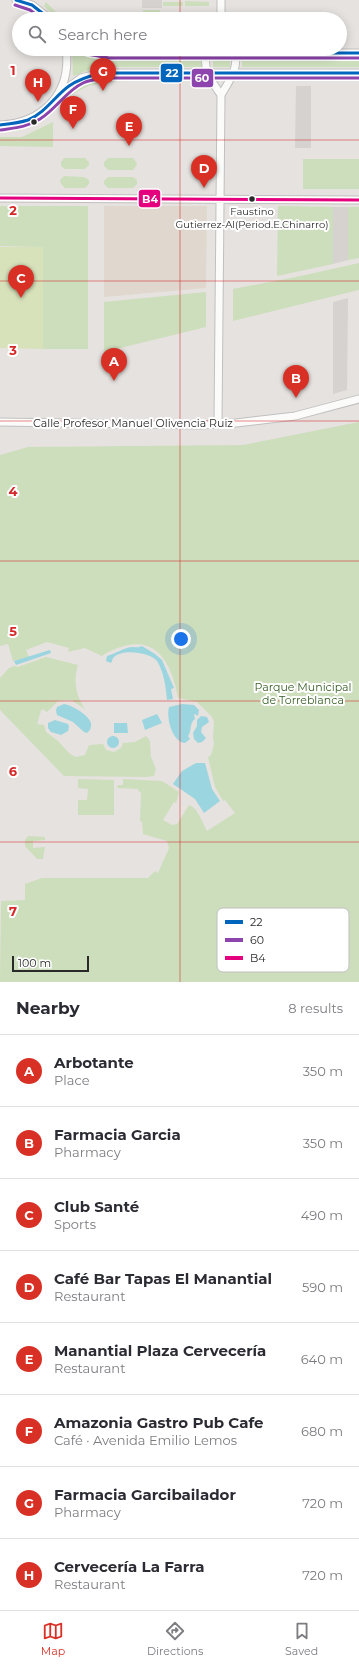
<!DOCTYPE html>
<html lang="en">
<head>
<meta charset="utf-8">
<style>
  :root { --surface:#fff; --page:#f2f2f3; --text:#2b2b33; --muted:#7c7c81; --line:#e1e1e2; --accent:#d93025 }
  body { margin:0; font-family:Montserrat,sans-serif; background:var(--page); color:var(--text) }
  .scale { position:absolute; left:12px; bottom:10px; width:77px; box-sizing:border-box; padding-left:4px; border:2px solid #292929; border-top:0; font-size:11px; line-height:14px; white-space:nowrap; color:#292929; -webkit-text-stroke:3px #fff; paint-order:stroke }
  .you { position:absolute; left:181px; top:639px; width:14px; height:14px; margin:-10px; border:3px solid #fff; border-radius:50%; background:#1a73e8; box-shadow:0 0 0 6px #1a73e833 }
  .badge { display:grid; place-items:center; width:26px; height:26px; border-radius:50%; background:var(--accent); color:#fff; font-size:13px; font-weight:700 }
  .pin { position:absolute; translate:-50% -33px; filter:drop-shadow(0 1px 2px #0008) }
  .pin::after { content:''; position:absolute; top:21px; width:14px; height:12px; background:inherit; clip-path:polygon(0 0,100% 0,50% 100%) }
  .list { margin:0; padding:0; list-style:none }
  h2 { display:flex; justify-content:space-between; align-items:center; height:52px; margin:0; padding:0 16px; font-size:17px }
  h2 small { font-size:13px; font-weight:400; color:var(--muted) }
  .list li { display:grid; grid-template-columns:26px 1fr auto; gap:12px; align-items:center; box-sizing:border-box; height:72px; padding:0 16px; border-top:1px solid var(--line) }
  .list b { display:block; font-size:15px; white-space:nowrap }
  .list p { margin:0; font-size:13px; white-space:nowrap; color:var(--muted) }
  .list em { font-size:13px; font-style:normal; color:var(--muted) }
  .icon { flex:none; width:22px; height:22px; fill:none; stroke:currentColor; stroke-width:2; stroke-linecap:round; stroke-linejoin:round }
  .map { position:relative; flex:none; width:359px; height:982px; overflow:hidden }
  .search { position:absolute; background:var(--surface); box-shadow:0 2px 10px #0003; left:12px; right:12px; top:12px; height:44px; display:flex; align-items:center; gap:10px; box-sizing:border-box; padding:0 14px; border-radius:22px; color:var(--muted); font-size:15px }
  .sheet { height:628px; background:var(--surface) }
  nav { display:flex; justify-content:space-around; align-items:center; box-sizing:border-box; height:56px; border-top:1px solid var(--line); background:var(--surface); font-size:11px; color:var(--muted) }
  nav a { display:grid; justify-items:center; gap:2px }
  nav .on { color:var(--accent) }
  .map>svg:first-child { display:block }
  .education { fill:#e0d8ce }
  .green { fill:#cddebc }
  .pitch { fill:#d7e1ba }
  .plaza { fill:#d6d2cf }
  .water { fill:#9bd5df }
  .lines { fill:none; stroke-linecap:round; stroke-linejoin:round }
  .minor-casing { stroke:#c1bfc0; stroke-width:9 }
  .minor { stroke:#fbfbfa; stroke-width:7 }
  .bus-1-casing { stroke:#fff; stroke-width:6 }
  .bus-2-casing { stroke:#fff; stroke-width:6 }
  .bus-3-casing { stroke:#fff; stroke-width:6 }
  .bus-1 { stroke:#0065bd; stroke-width:3 }
  .bus-2 { stroke:#8e44ad; stroke-width:3 }
  .bus-3 { stroke:#e5007d; stroke-width:3 }
  .grid { fill:none; stroke:#d62828; stroke-width:1; stroke-opacity:0.55 }
  .bus-dot { fill:#292929; stroke:#fff; stroke-width:1.5 }
  .labels { text-anchor:middle; dominant-baseline:central; stroke-width:4; stroke-linejoin:round; paint-order:stroke }
  .bus-label { font-size:10px; fill:#292929; stroke:#fff }
  .street-label { font-size:11px; fill:#292929; stroke:#fff }
  .park-label { font-size:11px; fill:#345c22; stroke:#fff }
  .key { fill:#fff; stroke:#bfbfbf; stroke-width:1 }
  .key-label { font-size:11px; fill:#292929 }
  .grid-label { font-size:13px; text-anchor:middle; font-weight:bold; fill:#d62828; stroke:#fff; stroke-width:4; stroke-linejoin:round; paint-order:stroke }
  .line-badge { stroke:#fff; stroke-width:1.5 }
  .badge-label { font-size:11px; text-anchor:middle; font-weight:bold; fill:#fff }
</style>
</head>
<body>
<div class="map">
<svg width="359" height="982" viewBox="0 0 359 982">
  <rect width="100%" height="100%" fill="#e6e2df"/>
  <path class="education" d="M 104,206 L 207,206 L 206,288 L 104,297 Z"/>
  <path class="green" d="M 185,1 L 209,2 L 209,6 L 185,6 Z
    M 46,2 L 63,19 L 57,19 L 44,6 Z
    M 163,2 L 183,2 L 183,6 L 163,6 Z
    M 143,10 L 160,10 L 160,19 L 143,19 Z
    M 72,49 L 107,58 L 205,58 L 205,67 L 105,67 L 95,68 L 73,76 Z
    M 213,58 L 230,58 L 230,67 L 213,67 Z
    M 242,58 L 359,58 L 359,67 L 242,67 Z
    M 130,78 L 130,81 C 103,81 81,83 62,105 L 60,103 C 81,79 101,78 130,78 Z
    M 53,122 L 53,147 L 0,146 L 0,137 L 22,137 Z
    M 64,158 L 85,158 L 89,162 L 89,165 L 85,169 L 65,169 L 61,166 L 61,162 Z
    M 108,158 L 133,158 L 136,162 L 137,165 L 133,170 L 108,170 L 104,166 L 104,162 Z
    M 303,159 L 359,159 L 359,189 L 303,189 Z
    M 64,176 L 84,177 L 89,180 L 89,184 L 85,188 L 65,188 L 61,184 L 60,180 Z
    M 108,177 L 133,177 L 137,180 L 137,184 L 133,188 L 108,188 L 104,184 L 104,181 Z
    M 0,206 L 88,206 L 88,349 L 43,349 L 43,247 L 0,246 Z
    M 278,206 L 333,207 L 333,264 L 277,276 Z
    M 348,207 L 359,207 L 359,258 L 348,260 Z
    M 359,263 L 359,290 L 233,321 L 233,289 L 296,277 Z
    M 206,292 L 206,327 L 104,352 L 104,302 Z
    M 359,422 L 359,982 L 0,982 L 1,901 L 25,900 L 25,884 L 42,878 L 148,878 L 155,871 L 159,874 L 158,873 L 169,848 L 167,841 L 143,834 L 142,822 L 140,821 L 141,792 L 138,791 L 138,789 L 117,788 L 118,785 L 123,785 L 123,779 L 162,781 L 179,792 L 176,803 L 174,802 L 163,820 L 172,825 L 177,824 L 189,805 C 198,808 202,822 207,831 L 235,813 L 225,800 L 223,801 L 215,787 L 208,757 L 211,755 L 214,744 L 213,737 L 214,722 L 212,717 L 197,702 L 178,698 C 173,669 160,636 124,646 C 116,648 109,651 102,656 L 85,648 L 68,652 L 69,648 L 47,642 L 26,650 L 29,657 L 13,661 L 8,644 L 0,646 L 0,455 L 28,447 L 243,445 Z
    M 46,657 L 78,665 C 73,681 76,696 85,709 L 71,700 L 58,701 L 47,712 L 42,709 L 41,711 L 37,724 L 44,725 L 46,732 L 58,741 L 70,754 L 76,757 L 85,755 L 89,745 L 103,744 L 106,750 L 114,752 L 121,748 L 123,743 L 135,742 L 146,736 L 150,741 L 151,757 L 156,769 L 154,776 L 147,777 L 64,776 L 0,710 L 0,678 L 9,668 L 14,666 L 18,667 Z
    M 78,779 L 114,780 L 114,815 L 78,815 L 78,800 L 87,800 L 88,789 L 78,788 Z
    M 28,836 L 45,837 L 45,840 L 33,841 L 33,848 L 45,847 L 43,859 L 37,859 L 25,846 L 25,840 Z"/>
  <path class="pitch" d="M 0,247 L 43,247 L 43,349 L 0,348 Z"/>
  <path class="plaza" d="M 142,0 L 162,0 L 162,8 L 142,8 Z
    M 296,86 L 311,86 L 311,148 L 295,148 Z
    M 333,207 L 348,207 L 348,260 L 333,264 Z
    M 348,298 L 347,390 L 333,394 L 333,302 Z"/>
  <path class="water" d="M 142,646 L 155,654 L 162,660 L 174,688 L 171,689 L 173,699 L 167,700 C 166,688 164,672 157,661 C 151,652 120,648 113,658 C 112,660 112,662 111,663 L 106,661 L 107,656 C 115,654 123,648 132,647 C 136,647 138,648 142,646 Z
    M 50,650 L 51,653 L 16,665 L 14,661 Z
    M 64,704 C 71,705 87,714 90,721 C 92,724 91,727 90,730 L 87,733 L 84,732 L 73,722 L 57,715 L 56,710 L 57,707 Z
    M 182,704 L 194,705 L 199,710 L 198,716 L 195,714 L 194,715 L 195,719 C 189,723 192,731 188,736 L 190,739 L 185,743 C 172,742 166,717 169,707 Z
    M 157,714 L 162,723 L 145,730 L 142,720 Z
    M 201,716 L 207,717 L 209,722 L 202,727 L 201,732 L 206,738 L 202,742 L 198,743 L 194,739 L 193,733 L 197,726 L 197,720 Z
    M 55,720 L 68,724 L 69,727 L 68,731 L 61,735 L 51,732 L 48,728 L 48,723 Z
    M 114,723 L 127,723 L 128,733 L 114,733 Z
    M107 742a6 6 0 1 1 12 0a6 6 0 1 1-12 0Z
    M 196,763 L 205,763 L 212,789 L 220,801 L 204,813 L 195,799 L 173,784 L 182,771 Z"/>
  <g class="lines">
    <defs>
      <path id="minor" d="M 16,0 L 32,5 L 50,19
        M 221,19 L 221,0
        M 88,49 L 109,53 L 359,53
        M 208,49 C 200,66 212,82 221,95
        M 221,95 C 229,81 241,66 233,50
        M 57,96 L 81,78 L 101,73 L 359,73
        M 0,125 C 43,123 72,93 66,49
        M 0,198 L 359,200
        M 0,422 L 200,425 L 236,423 L 295,416 L 359,399
        M 218,424 L 221,95"/>
    </defs>
    <use href="#minor" class="minor-casing"/>
    <use href="#minor" class="minor"/>
    <defs>
      <path id="bus-1" d="M 16,0 L 32,5 L 50,19
        M 88,49 L 109,53 L 359,53
        M 0,125 C 9,124 19,123 28,120 C 45,113 55,96 69,86 C 79,79 89,76 101,73 L 359,73"/>
      <path id="bus-2" d="M 15,5 L 30,10 L 42,19
        M 87,54 L 109,58 L 359,58
        M 1,130 C 14,128 28,127 40,119 C 56,109 66,91 83,83 C 89,80 96,80 102,78 L 359,78"/>
      <path id="bus-3" d="M 0,198 L 359,200"/>
    </defs>
    <use href="#bus-1" class="bus-1-casing"/>
    <use href="#bus-2" class="bus-2-casing"/>
    <use href="#bus-3" class="bus-3-casing"/>
    <use href="#bus-1" class="bus-1"/>
    <use href="#bus-2" class="bus-2"/>
    <use href="#bus-3" class="bus-3"/>
  </g>
  <path class="grid" d="M 180,0 L 180,19M 180,49 L 180,982M 0,140 L 359,140M 0,281 L 359,281M 0,421 L 359,421M 0,561 L 359,561M 0,701 L 359,701M 0,842 L 359,842"/>
  <g class="bus-dot">
    <circle cx="34" cy="122" r="3.5"/>
    <circle cx="252" cy="199" r="3.5"/>
  </g>
  <g class="labels">
    <g class="bus-label">
      <text x="252" y="211">Faustino<tspan x="252" dy="13">Gutierrez-Al(Period.E.Chinarro)</tspan></text>
    </g>
    <g class="street-label">
      <text x="133" y="423">Calle Profesor Manuel Olivencia Ruiz</text>
    </g>
    <g class="park-label">
      <text x="303" y="687">Parque Municipal<tspan x="303" dy="13">de Torreblanca</tspan></text>
    </g>
  </g>
  <rect x="217" y="908" width="132" height="64" rx="6" class="key"/>
  <rect x="225" y="920" width="18" height="4" fill="#0065bd"/>
  <rect x="225" y="938" width="18" height="4" fill="#8e44ad"/>
  <rect x="225" y="956" width="18" height="4" fill="#e5007d"/>
  <g class="key-label">
    <text x="250" y="926">22</text>
    <text x="250" y="944">60</text>
    <text x="250" y="962">B4</text>
  </g>
  <g class="grid-label">
    <text x="13" y="75">1</text>
    <text x="13" y="215">2</text>
    <text x="13" y="355">3</text>
    <text x="13" y="496">4</text>
    <text x="13" y="636">5</text>
    <text x="13" y="776">6</text>
    <text x="13" y="916">7</text>
  </g>
  <g class="line-badge">
    <rect x="160" y="63" width="23" height="20" rx="4" fill="#0065bd"/>
    <rect x="191" y="68" width="23" height="20" rx="4" fill="#8e44ad"/>
    <rect x="138" y="189" width="23" height="19" rx="4" fill="#e5007d"/>
  </g>
  <g class="badge-label">
    <text x="172" y="77">22</text>
    <text x="202" y="82">60</text>
    <text x="150" y="203">B4</text>
  </g>
</svg>
<div class="scale">100 m</div>
<div class="you"></div>
<div class="pin badge" style="left:114px;top:381px">A</div>
<div class="pin badge" style="left:296px;top:398px">B</div>
<div class="pin badge" style="left:21px;top:298px">C</div>
<div class="pin badge" style="left:204px;top:188px">D</div>
<div class="pin badge" style="left:129px;top:146px">E</div>
<div class="pin badge" style="left:73px;top:129px">F</div>
<div class="pin badge" style="left:103px;top:91px">G</div>
<div class="pin badge" style="left:38px;top:102px">H</div>
<div class="search"><svg class="icon" aria-label="search" viewBox="0 0 24 24"><circle cx="10" cy="10" r="6"/><path d="M15 15l6 6"/></svg>Search here</div>
</div>
<section class="sheet">
<h2>Nearby<small>8 results</small></h2>
<ul class="list">
<li><span class="badge">A</span><div><b>Arbotante</b><p>Place</p></div><em>350 m</em></li>
<li><span class="badge">B</span><div><b>Farmacia Garcia</b><p>Pharmacy</p></div><em>350 m</em></li>
<li><span class="badge">C</span><div><b>Club Santé</b><p>Sports</p></div><em>490 m</em></li>
<li><span class="badge">D</span><div><b>Café Bar Tapas El Manantial</b><p>Restaurant</p></div><em>590 m</em></li>
<li><span class="badge">E</span><div><b>Manantial Plaza Cervecería</b><p>Restaurant</p></div><em>640 m</em></li>
<li><span class="badge">F</span><div><b>Amazonia Gastro Pub Cafe</b><p>Café · Avenida Emilio Lemos</p></div><em>680 m</em></li>
<li><span class="badge">G</span><div><b>Farmacia Garcibailador</b><p>Pharmacy</p></div><em>720 m</em></li>
<li><span class="badge">H</span><div><b>Cervecería La Farra</b><p>Restaurant</p></div><em>720 m</em></li>
</ul>
</section>
<nav>
<a class="on"><svg class="icon" aria-label="map" viewBox="0 0 24 24"><path d="M3 6l6-2 6 2 6-2v14l-6 2-6-2-6 2zM9 4v14M15 6v14"/></svg>Map</a>
<a><svg class="icon" aria-label="directions" viewBox="0 0 24 24"><path d="M12 3l9 9-9 9-9-9zM9 14v-3h6M13 9l2 2-2 2"/></svg>Directions</a>
<a><svg class="icon" aria-label="saved" viewBox="0 0 24 24"><path d="M7 4h10v16l-5-4-5 4z"/></svg>Saved</a>
</nav>
</body>
</html>
